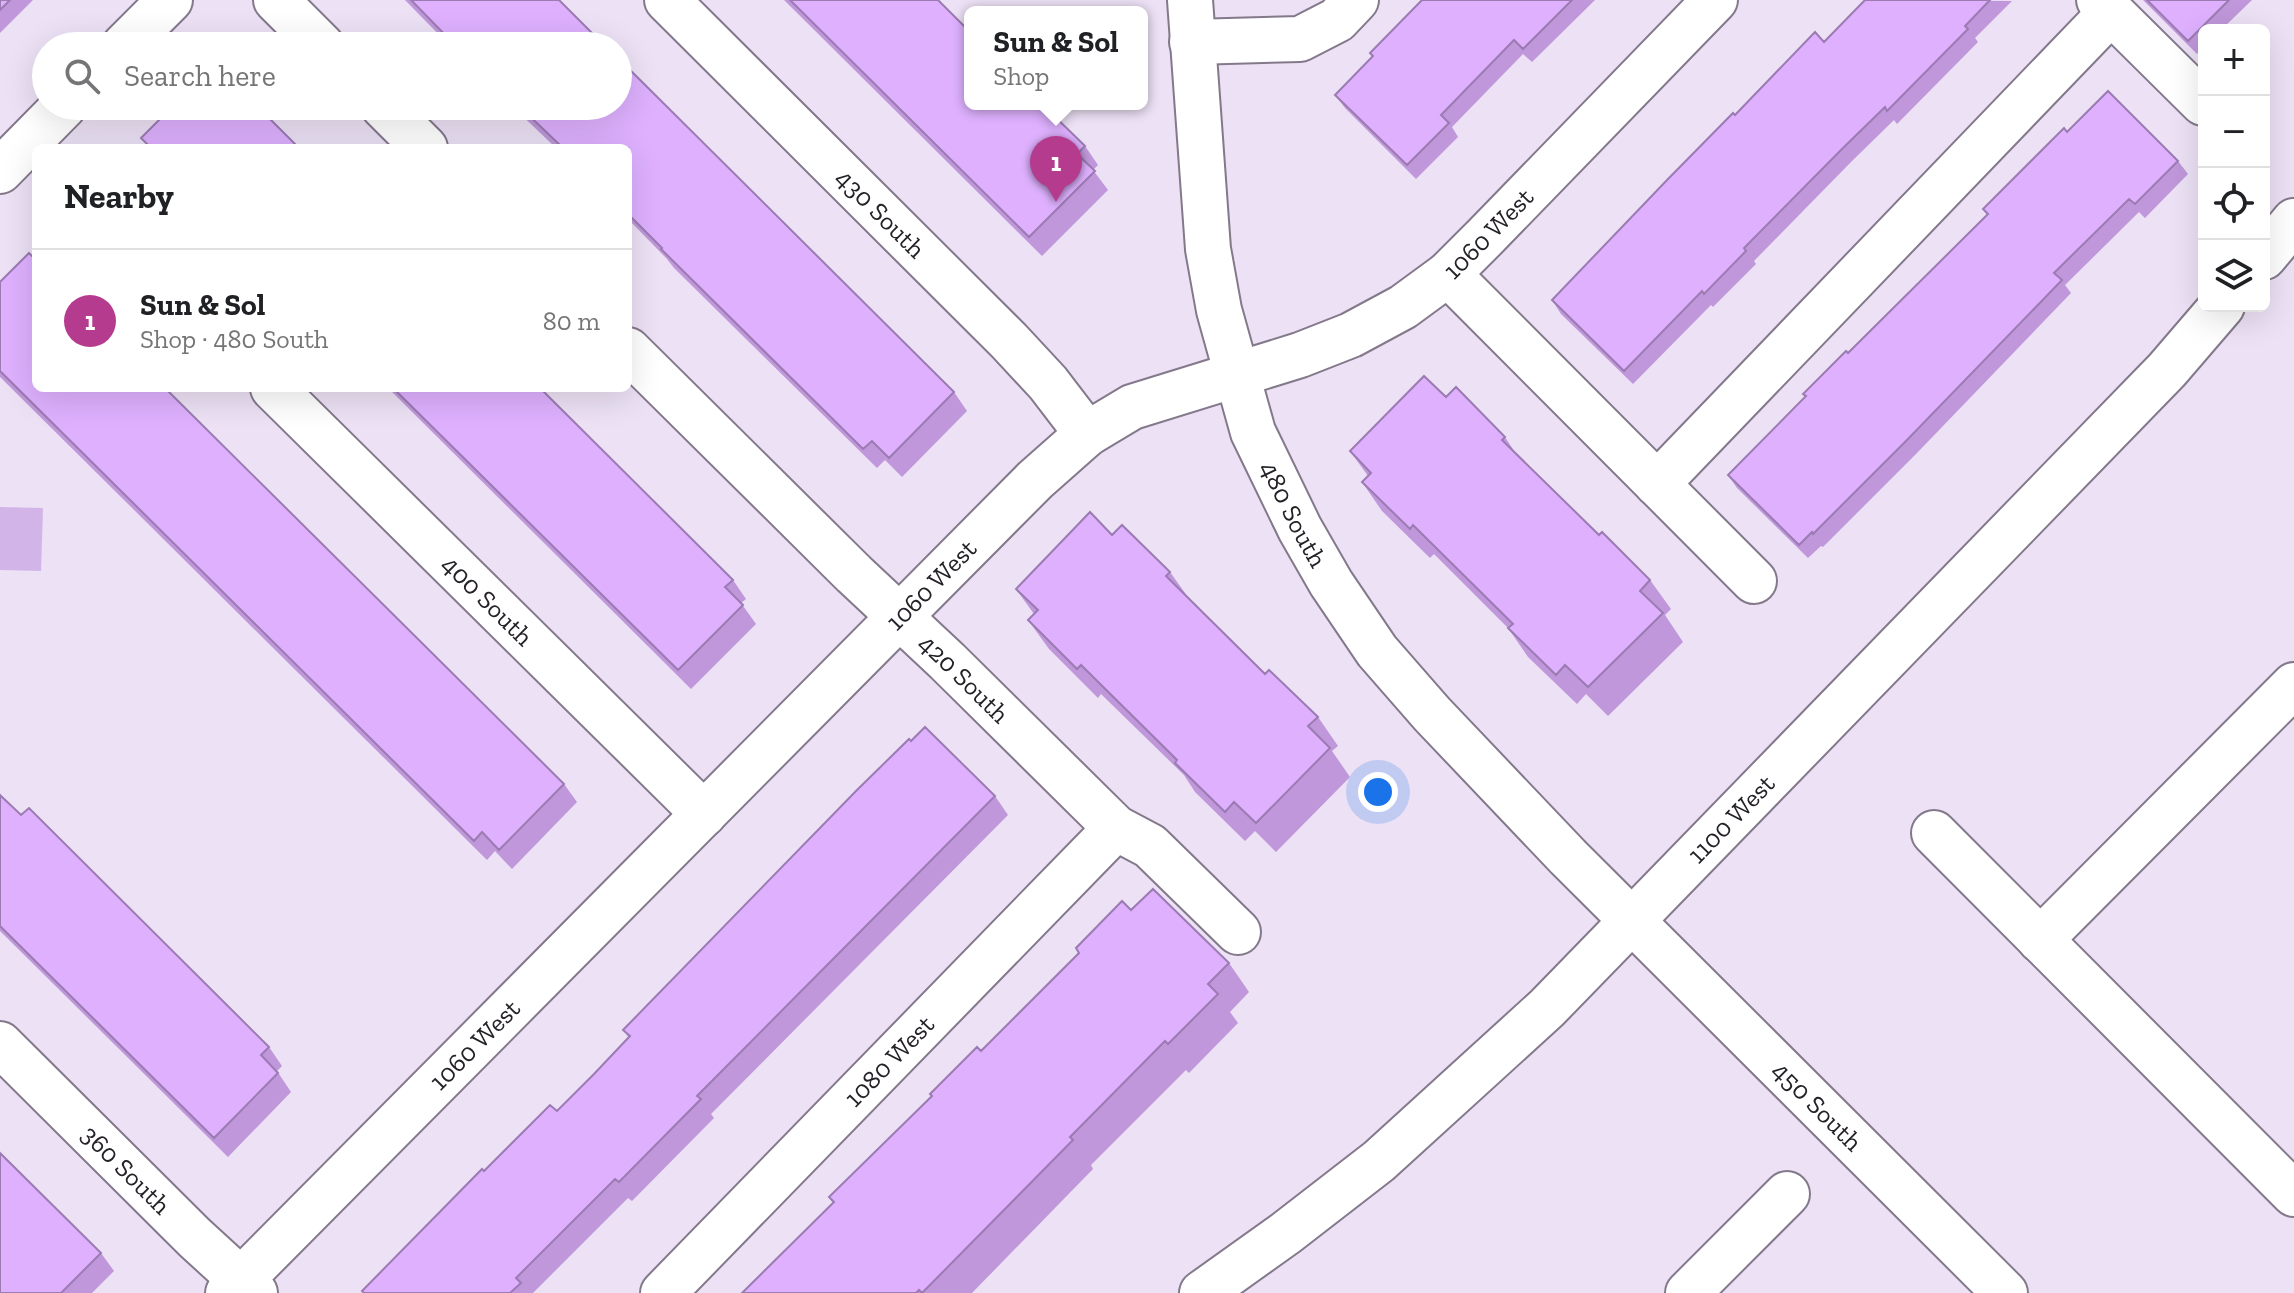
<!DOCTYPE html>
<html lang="en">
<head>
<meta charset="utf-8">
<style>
  :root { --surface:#fff; --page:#f6f6f6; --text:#202124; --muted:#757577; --line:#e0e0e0; --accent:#b53b8e }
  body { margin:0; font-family:"Zilla Slab",serif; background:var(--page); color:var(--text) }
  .controls { position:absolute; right:24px; top:24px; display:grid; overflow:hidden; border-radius:12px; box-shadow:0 8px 32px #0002 }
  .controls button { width:72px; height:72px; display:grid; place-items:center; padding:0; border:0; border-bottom:2px solid var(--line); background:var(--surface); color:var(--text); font:40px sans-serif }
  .you { position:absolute; left:1378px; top:792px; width:28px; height:28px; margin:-20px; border:6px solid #fff; border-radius:50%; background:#1a73e8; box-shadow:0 0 0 12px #1a73e833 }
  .badge { display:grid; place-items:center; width:52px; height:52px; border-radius:50%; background:var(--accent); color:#fff; font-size:26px; font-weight:700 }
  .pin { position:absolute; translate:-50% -66px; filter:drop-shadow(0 2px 4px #0008) }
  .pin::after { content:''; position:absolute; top:42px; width:28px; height:24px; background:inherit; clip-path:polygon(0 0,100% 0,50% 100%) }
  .popup { position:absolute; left:964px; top:6px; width:184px; height:104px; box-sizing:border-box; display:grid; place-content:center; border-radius:12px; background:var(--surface); filter:drop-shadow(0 2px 6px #0005); font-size:26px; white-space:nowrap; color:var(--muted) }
  .popup b { font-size:30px; color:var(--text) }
  .popup::after { content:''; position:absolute; left:50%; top:100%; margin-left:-16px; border:16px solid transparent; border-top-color:var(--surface) }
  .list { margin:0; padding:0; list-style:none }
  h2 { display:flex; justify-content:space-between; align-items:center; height:104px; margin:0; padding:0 32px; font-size:34px }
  h2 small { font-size:26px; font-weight:400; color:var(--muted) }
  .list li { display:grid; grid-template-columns:52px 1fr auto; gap:24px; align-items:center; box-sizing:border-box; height:144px; padding:0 32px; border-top:2px solid var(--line) }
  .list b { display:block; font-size:30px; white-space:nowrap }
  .list p { margin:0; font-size:26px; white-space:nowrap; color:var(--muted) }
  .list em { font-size:26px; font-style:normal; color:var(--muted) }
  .icon { flex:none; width:44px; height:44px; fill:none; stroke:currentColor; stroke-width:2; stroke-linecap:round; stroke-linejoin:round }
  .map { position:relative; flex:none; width:2294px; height:1293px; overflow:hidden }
  .search { position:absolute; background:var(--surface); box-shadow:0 8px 32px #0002; left:32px; top:32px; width:600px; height:88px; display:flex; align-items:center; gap:20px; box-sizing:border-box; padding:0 28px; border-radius:44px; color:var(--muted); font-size:30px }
  .panel { position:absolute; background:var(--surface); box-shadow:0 8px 32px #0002; left:32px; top:144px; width:600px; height:248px; border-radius:12px }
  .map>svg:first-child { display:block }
  .green { fill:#d3b4e9 }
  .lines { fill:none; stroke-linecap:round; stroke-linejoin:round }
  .minor-casing { stroke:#84798b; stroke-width:48 }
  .minor { stroke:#fff; stroke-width:44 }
  .wall { fill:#bf97da }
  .building { fill:#deb0fe; stroke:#9b7bb2; stroke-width:2 }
  .labels { text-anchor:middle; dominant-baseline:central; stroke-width:7; stroke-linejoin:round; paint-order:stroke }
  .street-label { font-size:26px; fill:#252128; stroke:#fff }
</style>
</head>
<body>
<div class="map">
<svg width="2294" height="1293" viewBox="0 0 2294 1293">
  <rect width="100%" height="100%" fill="#ece1f5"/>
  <path class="green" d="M 0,507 L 43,508 L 41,571 L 0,570 Z"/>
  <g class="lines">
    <defs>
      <g id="minor">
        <path d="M 276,0 L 322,46"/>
        <path id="s1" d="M 667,0 L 1009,341 L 1048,383 L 1087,434"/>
        <path id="s2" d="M 1190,0 L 1208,249 L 1219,310 L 1253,432 L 1300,529 L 1331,583 L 1377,651 L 1432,714 L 1568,857 L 2005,1293"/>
        <path d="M 2099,0 L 2203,103"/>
        <path d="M 1192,42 L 1300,39 L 1337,20 L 1356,0"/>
        <path d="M 124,46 L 170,0"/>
        <path d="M 383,106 L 425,148"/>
        <path d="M 0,171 L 64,106"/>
        <path d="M 2264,257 L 2294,221"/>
        <path d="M 1448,274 L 1754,581"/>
        <path id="s3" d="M 628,350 L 854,574 L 947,661 L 1116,828 L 1150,846 L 1238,932"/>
        <path id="s4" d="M 273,388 L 704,814"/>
        <path d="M 1657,484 L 2111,12"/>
        <path d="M 1934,833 L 2294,1194"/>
        <path d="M 2040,940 L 2294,685"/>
        <path id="s5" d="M 0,1044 L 195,1238 L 255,1293"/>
        <path id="s6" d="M 228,1293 L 1035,480 L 1087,434 L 1132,407 L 1300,355 L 1351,335 L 1403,307 L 1448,274 L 1486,236 L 1715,0"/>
        <path id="s7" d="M 663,1293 L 1116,828"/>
        <path id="s8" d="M 1202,1293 L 1286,1233 L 1379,1161 L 1547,1008 L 2167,370 L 2222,306"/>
        <path d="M 1688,1293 L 1787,1194"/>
      </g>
    </defs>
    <use href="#minor" class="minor-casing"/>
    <use href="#minor" class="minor"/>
  </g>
  <path class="wall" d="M 0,0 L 33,0 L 0,33 Z
    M 405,0 L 559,0 L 605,46 L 450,46 Z
    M 784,0 L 938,0 L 1085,146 L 1098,165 L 1093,170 L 1108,190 L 1042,256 Z
    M 1422,0 L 1595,0 L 1532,62 L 1523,54 L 1452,127 L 1458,137 L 1416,179 L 1345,108 L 1335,95 L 1372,57 L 1370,53 Z
    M 1865,0 L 2012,1 L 1975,38 L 1978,42 L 1897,124 L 1894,120 L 1852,161 L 1754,261 L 1756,264 L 1713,307 L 1711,305 L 1633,384 L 1561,314 L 1552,300 L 1735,115 L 1824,42 Z
    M 2143,0 L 2252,0 L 2221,30 L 2204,30 L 2204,47 L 2197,54 Z
    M 512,106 L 618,106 L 954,392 L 967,411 L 902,477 L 885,460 L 877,468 L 674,268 L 667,259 L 628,219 L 628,148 L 556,148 Z
    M 2178,161 L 2188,174 L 2145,218 L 2139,212 L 2065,285 L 2071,293 L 1916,454 L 1823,547 L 1821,546 L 1808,558 L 1737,488 L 1728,475 L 1987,215 L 1983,209 Z
    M 0,282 L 564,784 L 577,802 L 512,869 L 495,851 L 487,860 L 0,377 Z
    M 388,388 L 540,388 L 733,580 L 746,599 L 741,603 L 756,624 L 691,689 Z
    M 1505,437 L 1516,454 L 1599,535 L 1650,580 L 1671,609 L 1665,615 L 1683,642 L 1608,716 L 1586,694 L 1577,704 L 1528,657 L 1508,628 L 1434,554 L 1430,558 L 1382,511 L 1362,482 L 1368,476 L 1350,451 Z
    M 1112,535 L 1170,572 L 1190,600 L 1265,674 L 1318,717 L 1338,746 L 1332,751 L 1350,777 L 1276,852 L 1255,831 L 1245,841 L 1195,792 L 1184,775 L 1101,694 L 1098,698 L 1049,649 L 1028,620 L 1034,614 L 1016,589 Z
    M 0,795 L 269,1047 L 282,1066 L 277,1071 L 291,1092 L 228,1157 L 0,931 Z
    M 995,796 L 1008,815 L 711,1114 L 714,1118 L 632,1201 L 628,1198 L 533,1293 L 364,1293 L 484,1171 L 557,1111 L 594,1074 L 629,1038 L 623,1030 Z
    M 1131,910 L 1229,963 L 1249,992 L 1230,1012 L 1238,1023 L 1189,1073 L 1186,1070 L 1091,1165 L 1093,1169 L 972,1293 L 742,1293 L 833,1203 L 829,1197 L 981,1051 Z
    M 101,1253 L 114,1271 L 92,1293 L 0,1293 Z"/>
  <path class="building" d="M 0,0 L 10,0 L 0,10 Z
    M 411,0 L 559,0 L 605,46 L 456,46 Z
    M 790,0 L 938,0 L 970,32 L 970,104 L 1042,104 L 1085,146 L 1077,154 L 1095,171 L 1029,237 Z
    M 1422,0 L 1572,0 L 1523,49 L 1514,40 L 1441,115 L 1449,123 L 1407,165 L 1335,95 L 1373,56 L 1370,53 Z
    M 1865,0 L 1990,0 L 1965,26 L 1968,29 L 1887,111 L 1885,107 L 1843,148 L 1744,248 L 1746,251 L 1704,294 L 1702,291 L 1624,371 L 1552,300 L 1668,179 L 1733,113 L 1735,115 L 1815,32 L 1824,42 Z
    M 2147,0 L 2229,0 L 2188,41 Z
    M 618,58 L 954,392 L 889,458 L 872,441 L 863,449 L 661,249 L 662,248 L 628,214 L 628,148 L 563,148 L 519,106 L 618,106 Z
    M 2108,91 L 2178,161 L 2135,204 L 2129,199 L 2054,273 L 2062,280 L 1906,441 L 1813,534 L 1812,532 L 1799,545 L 1728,475 L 1806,396 L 1803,394 L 1846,351 L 1848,353 L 1988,214 L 1983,209 L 2064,128 L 2067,132 Z
    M 173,106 L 257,106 L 299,148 L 151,148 L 141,138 Z
    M 29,253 L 36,260 L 36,388 L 165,388 L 564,784 L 499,850 L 482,832 L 474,841 L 0,371 L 0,282 Z
    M 1424,376 L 1446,397 L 1456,387 L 1505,437 L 1502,440 L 1599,535 L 1602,532 L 1650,580 L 1640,591 L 1663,613 L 1588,687 L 1565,665 L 1556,675 L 1508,628 L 1513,624 L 1413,525 L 1410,529 L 1362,482 L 1371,473 L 1350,451 Z
    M 393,388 L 540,388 L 733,580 L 725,587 L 743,605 L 678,670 Z
    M 1090,512 L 1112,535 L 1122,525 L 1170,572 L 1166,576 L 1265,674 L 1269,670 L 1318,717 L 1308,726 L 1330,748 L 1256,823 L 1234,802 L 1225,812 L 1175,763 L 1177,760 L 1081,665 L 1077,669 L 1028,620 L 1038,610 L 1016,589 Z
    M 925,727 L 995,796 L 697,1096 L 701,1099 L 619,1182 L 615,1179 L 516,1278 L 521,1283 L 510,1293 L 364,1293 L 362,1291 L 482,1169 L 484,1171 L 550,1105 L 557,1111 L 594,1074 L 630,1036 L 623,1030 L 857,790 L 909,739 L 911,741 Z
    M 0,795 L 21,815 L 29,808 L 269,1047 L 261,1055 L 278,1073 L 214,1138 L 0,926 Z
    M 1153,889 L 1229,963 L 1208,984 L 1218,994 L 1168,1044 L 1165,1041 L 1070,1137 L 1073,1140 L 922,1293 L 919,1290 L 916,1293 L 742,1293 L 834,1202 L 829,1197 L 932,1096 L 930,1094 L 977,1047 L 981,1051 L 1079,953 L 1076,948 L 1122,901 L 1131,910 Z
    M 0,1153 L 101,1253 L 61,1293 L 0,1293 Z"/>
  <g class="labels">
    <g class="street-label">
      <text stroke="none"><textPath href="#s1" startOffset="302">430 South</textPath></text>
      <text stroke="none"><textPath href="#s6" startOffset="1670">1060 West</textPath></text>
      <text stroke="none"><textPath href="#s2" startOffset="530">480 South</textPath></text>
      <text stroke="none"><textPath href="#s6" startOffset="998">1060 West</textPath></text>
      <text stroke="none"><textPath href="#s4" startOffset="302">400 South</textPath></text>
      <text stroke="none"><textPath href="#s3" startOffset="470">420 South</textPath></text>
      <text stroke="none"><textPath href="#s8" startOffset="712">1100 West</textPath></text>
      <text stroke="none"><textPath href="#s6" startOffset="350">1060 West</textPath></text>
      <text stroke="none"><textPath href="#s7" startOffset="324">1080 West</textPath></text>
      <text stroke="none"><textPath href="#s2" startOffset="1324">450 South</textPath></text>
      <text stroke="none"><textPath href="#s5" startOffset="178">360 South</textPath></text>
    </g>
  </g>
</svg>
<div class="controls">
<button>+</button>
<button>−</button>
<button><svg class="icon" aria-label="locate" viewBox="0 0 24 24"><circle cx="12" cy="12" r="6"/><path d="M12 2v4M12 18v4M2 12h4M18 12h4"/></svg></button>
<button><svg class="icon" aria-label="layers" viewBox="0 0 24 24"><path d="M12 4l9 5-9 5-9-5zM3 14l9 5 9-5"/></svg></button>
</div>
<div class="you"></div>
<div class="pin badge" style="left:1056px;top:202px">1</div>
<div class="popup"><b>Sun &amp; Sol</b>Shop</div>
<div class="search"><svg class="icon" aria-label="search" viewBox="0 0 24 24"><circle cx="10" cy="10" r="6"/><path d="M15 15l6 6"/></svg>Search here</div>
<section class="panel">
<h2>Nearby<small></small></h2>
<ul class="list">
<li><span class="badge">1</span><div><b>Sun &amp; Sol</b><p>Shop · 480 South</p></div><em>80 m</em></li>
</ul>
</section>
</div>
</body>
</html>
